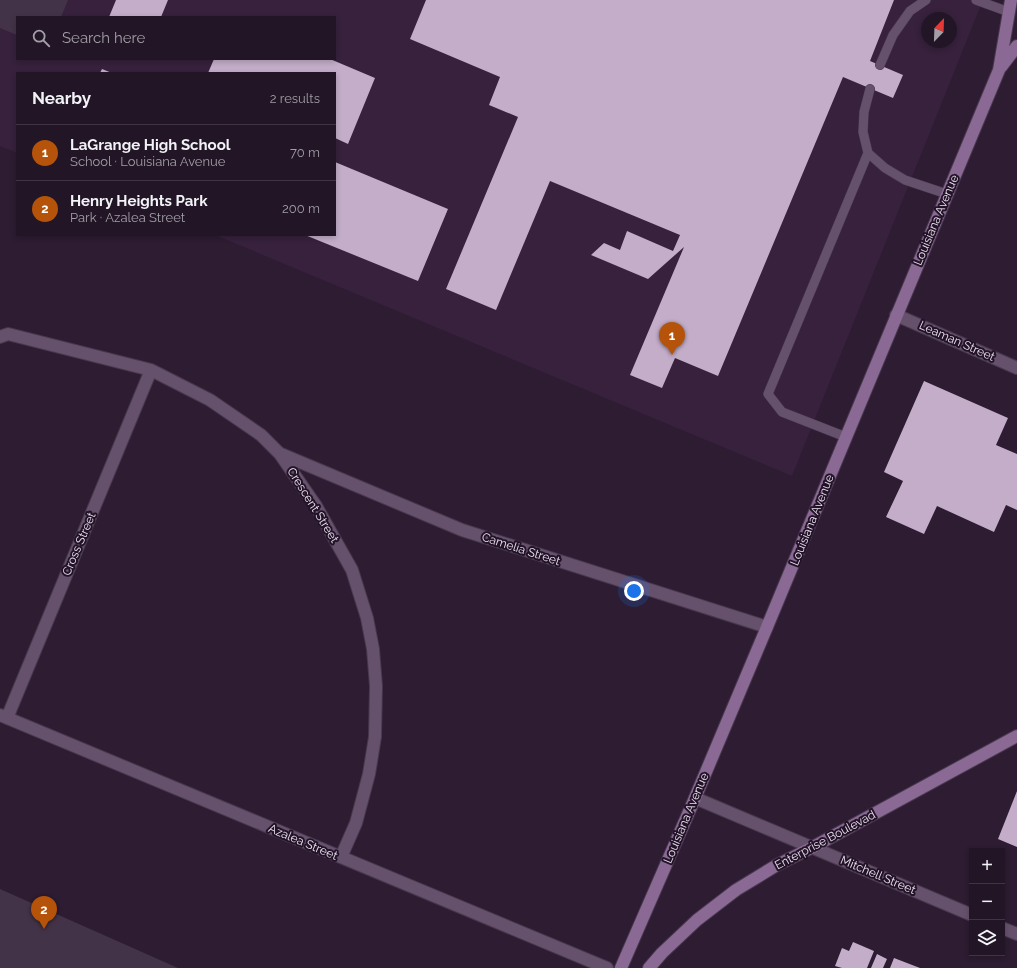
<!DOCTYPE html>
<html lang="en">
<head>
<meta charset="utf-8">
<style>
  :root { --surface:#221526; --page:#2a1e2e; --text:#f1f3f6; --muted:#a29fa7; --line:#3f3443; --accent:#b45309 }
  body { margin:0; font-family:Raleway,sans-serif; background:var(--page); color:var(--text) }
  .controls { position:absolute; right:12px; bottom:12px; display:grid; overflow:hidden; border-radius:0px; box-shadow:0 2px 6px #0003 }
  .controls button { width:36px; height:36px; display:grid; place-items:center; padding:0; border:0; border-bottom:1px solid var(--line); background:var(--surface); color:var(--text); font:20px sans-serif }
  .compass { position:absolute; left:921px; top:12px; width:36px; height:36px; border-radius:50%; background:var(--surface); box-shadow:0 2px 6px #0003; rotate:23deg }
  .you { position:absolute; left:634px; top:591px; width:14px; height:14px; margin:-10px; border:3px solid #fff; border-radius:50%; background:#1a73e8; box-shadow:0 0 0 6px #1a73e833 }
  .badge { display:grid; place-items:center; width:26px; height:26px; border-radius:50%; background:var(--accent); color:#fff; font-size:13px; font-weight:700 }
  .pin { position:absolute; translate:-50% -33px; filter:drop-shadow(0 1px 2px #0008) }
  .pin::after { content:''; position:absolute; top:21px; width:14px; height:12px; background:inherit; clip-path:polygon(0 0,100% 0,50% 100%) }
  .list { margin:0; padding:0; list-style:none }
  h2 { display:flex; justify-content:space-between; align-items:center; height:52px; margin:0; padding:0 16px; font-size:17px }
  h2 small { font-size:13px; font-weight:400; color:var(--muted) }
  .list li { display:grid; grid-template-columns:26px 1fr auto; gap:12px; align-items:center; box-sizing:border-box; height:56px; padding:0 16px; border-top:1px solid var(--line) }
  .list b { display:block; font-size:15px; white-space:nowrap }
  .list p { margin:0; font-size:13px; white-space:nowrap; color:var(--muted) }
  .list em { font-size:13px; font-style:normal; color:var(--muted) }
  .icon { flex:none; width:22px; height:22px; fill:none; stroke:currentColor; stroke-width:2; stroke-linecap:round; stroke-linejoin:round }
  .map { position:relative; flex:none; width:1017px; height:968px; overflow:hidden }
  .search { position:absolute; background:var(--surface); box-shadow:0 2px 6px #0003; left:16px; top:16px; width:320px; height:44px; display:flex; align-items:center; gap:10px; box-sizing:border-box; padding:0 14px; border-radius:0px; color:var(--muted); font-size:15px }
  .panel { position:absolute; background:var(--surface); box-shadow:0 2px 6px #0003; left:16px; top:72px; width:320px; height:164px; border-radius:0px }
  .map>svg:first-child { display:block }
  .built { fill:#37213d; fill-rule:evenodd }
  .green { fill:#433348 }
  .building { fill:#c3adc9 }
  .lines { fill:none; stroke-linecap:round; stroke-linejoin:round }
  .lane-casing { stroke:#48384d; stroke-width:10 }
  .street-casing { stroke:#48384d; stroke-width:14 }
  .secondary-casing { stroke:#48384d; stroke-width:14 }
  .lane { stroke:#66516c; stroke-width:9 }
  .street { stroke:#66516c; stroke-width:12 }
  .secondary { stroke:#8b6995; stroke-width:12 }
  .labels { text-anchor:middle; dominant-baseline:central; stroke-width:4; stroke-linejoin:round; paint-order:stroke }
  .street-label { font-size:12px; fill:#ede2f1; stroke:#231328 }
</style>
</head>
<body>
<div class="map">
<svg width="1017" height="968" viewBox="0 0 1017 968">
  <rect width="100%" height="100%" fill="#2d1c32"/>
  <path class="built" d="M 0,0 L 983,0 L 792,476 L 215,235 L 335,235 L 335,73 L 17,73 L 17,153 L 0,146 ZM 17,17 L 335,17 L 335,59 L 17,59 ZM 927,18 L 951,18 L 951,42 L 927,42 Z"/>
  <path class="green" d="M 0,0 L 68,0 L 61,17 L 17,17 L 17,35 L 0,28 Z
    M 0,889 L 178,968 L 0,968 Z"/>
  <path class="building" d="M 116,0 L 168,0 L 161,17 L 109,17 Z
    M 426,0 L 894,0 L 870,61 L 903,75 L 893,98 L 843,77 L 718,376 L 675,358 L 662,388 L 630,375 L 684,247 L 648,279 L 591,255 L 604,243 L 620,250 L 627,231 L 673,251 L 680,235 L 550,181 L 496,310 L 446,289 L 518,117 L 489,105 L 500,77 L 410,39 Z
    M 214,59 L 330,59 L 375,78 L 348,144 L 335,138 L 335,73 L 208,73 Z
    M 102,69 L 112,73 L 100,73 Z
    M 335,162 L 448,209 L 418,281 L 305,235 L 335,235 Z
    M 924,381 L 1008,418 L 996,445 L 1017,454 L 1017,510 L 1006,505 L 994,532 L 937,506 L 924,534 L 886,517 L 903,481 L 884,472 Z
    M 1017,791 L 1017,847 L 998,839 Z
    M 853,942 L 874,951 L 867,968 L 842,968 L 835,966 L 842,948 L 849,951 Z
    M 877,954 L 887,959 L 883,968 L 871,968 Z
    M 894,958 L 920,968 L 890,968 Z"/>
  <g class="lines">
    <defs>
      <path id="lane" d="M 976,0 L 1009,12
        M 880,65 L 893,35 L 910,11 L 926,0
        M 870,89 L 864,112 L 863,132 L 868,153 L 885,168 L 905,180 L 947,194
        M 846,437 L 782,412 L 768,394 L 868,153"/>
      <path id="street" d="M 896,315 L 1017,368
        M 0,337 L 8,334 L 151,370 L 210,400 L 261,435 L 280,454 L 316,506 L 352,570 L 367,618 L 373,649 L 376,686 L 375,737 L 369,774 L 356,823 L 341,857
        M 281,454 L 462,530 L 767,627
        M 0,715 L 607,968
        M 7,718 L 151,370
        M 695,798 L 972,915
        M 1002,928 L 1017,934"/>
      <path id="secondary" d="M 1001,67 L 1017,46
        M 621,968 L 695,798 L 767,627 L 999,70 L 1011,0
        M 649,968 L 662,953 L 697,920 L 736,890 L 777,865 L 813,847 L 1017,736"/>
    </defs>
    <use href="#lane" class="lane-casing"/>
    <use href="#street" class="street-casing"/>
    <use href="#secondary" class="secondary-casing"/>
    <use href="#lane" class="lane"/>
    <use href="#street" class="street"/>
    <use href="#secondary" class="secondary"/>
  </g>
  <g class="labels">
    <g class="street-label">
      <text transform="translate(936 220) rotate(-67)">Louisiana Avenue</text>
      <text transform="translate(957 341) rotate(24)">Leaman Street</text>
      <text transform="translate(313 505) rotate(58)">Crescent Street</text>
      <text transform="translate(812 520) rotate(-68)">Louisiana Avenue</text>
      <text transform="translate(79 544) rotate(-67)">Cross Street</text>
      <text transform="translate(521 549) rotate(18)">Camelia Street</text>
      <text transform="translate(686 818) rotate(-67)">Louisiana Avenue</text>
      <text transform="translate(825 840) rotate(-28)">Enterprise Boulevad</text>
      <text transform="translate(303 842) rotate(23)">Azalea Street</text>
      <text transform="translate(878 875) rotate(23)">Mitchell Street</text>
    </g>
  </g>
</svg>
<div class="controls">
<button>+</button>
<button>−</button>
<button><svg class="icon" aria-label="layers" viewBox="0 0 24 24"><path d="M12 4l9 5-9 5-9-5zM3 14l9 5 9-5"/></svg></button>
</div>
<svg class="compass" viewBox="-18 -18 36 36"><path d="M0-13l5 13h-10z" fill="#e53935"/><path d="M0 13l5-13h-10z" fill="#a29fa7"/></svg>
<div class="you"></div>
<div class="pin badge" style="left:672px;top:355px">1</div>
<div class="pin badge" style="left:44px;top:929px">2</div>
<div class="search"><svg class="icon" aria-label="search" viewBox="0 0 24 24"><circle cx="10" cy="10" r="6"/><path d="M15 15l6 6"/></svg>Search here</div>
<section class="panel">
<h2>Nearby<small>2 results</small></h2>
<ul class="list">
<li><span class="badge">1</span><div><b>LaGrange High School</b><p>School · Louisiana Avenue</p></div><em>70 m</em></li>
<li><span class="badge">2</span><div><b>Henry Heights Park</b><p>Park · Azalea Street</p></div><em>200 m</em></li>
</ul>
</section>
</div>
</body>
</html>
